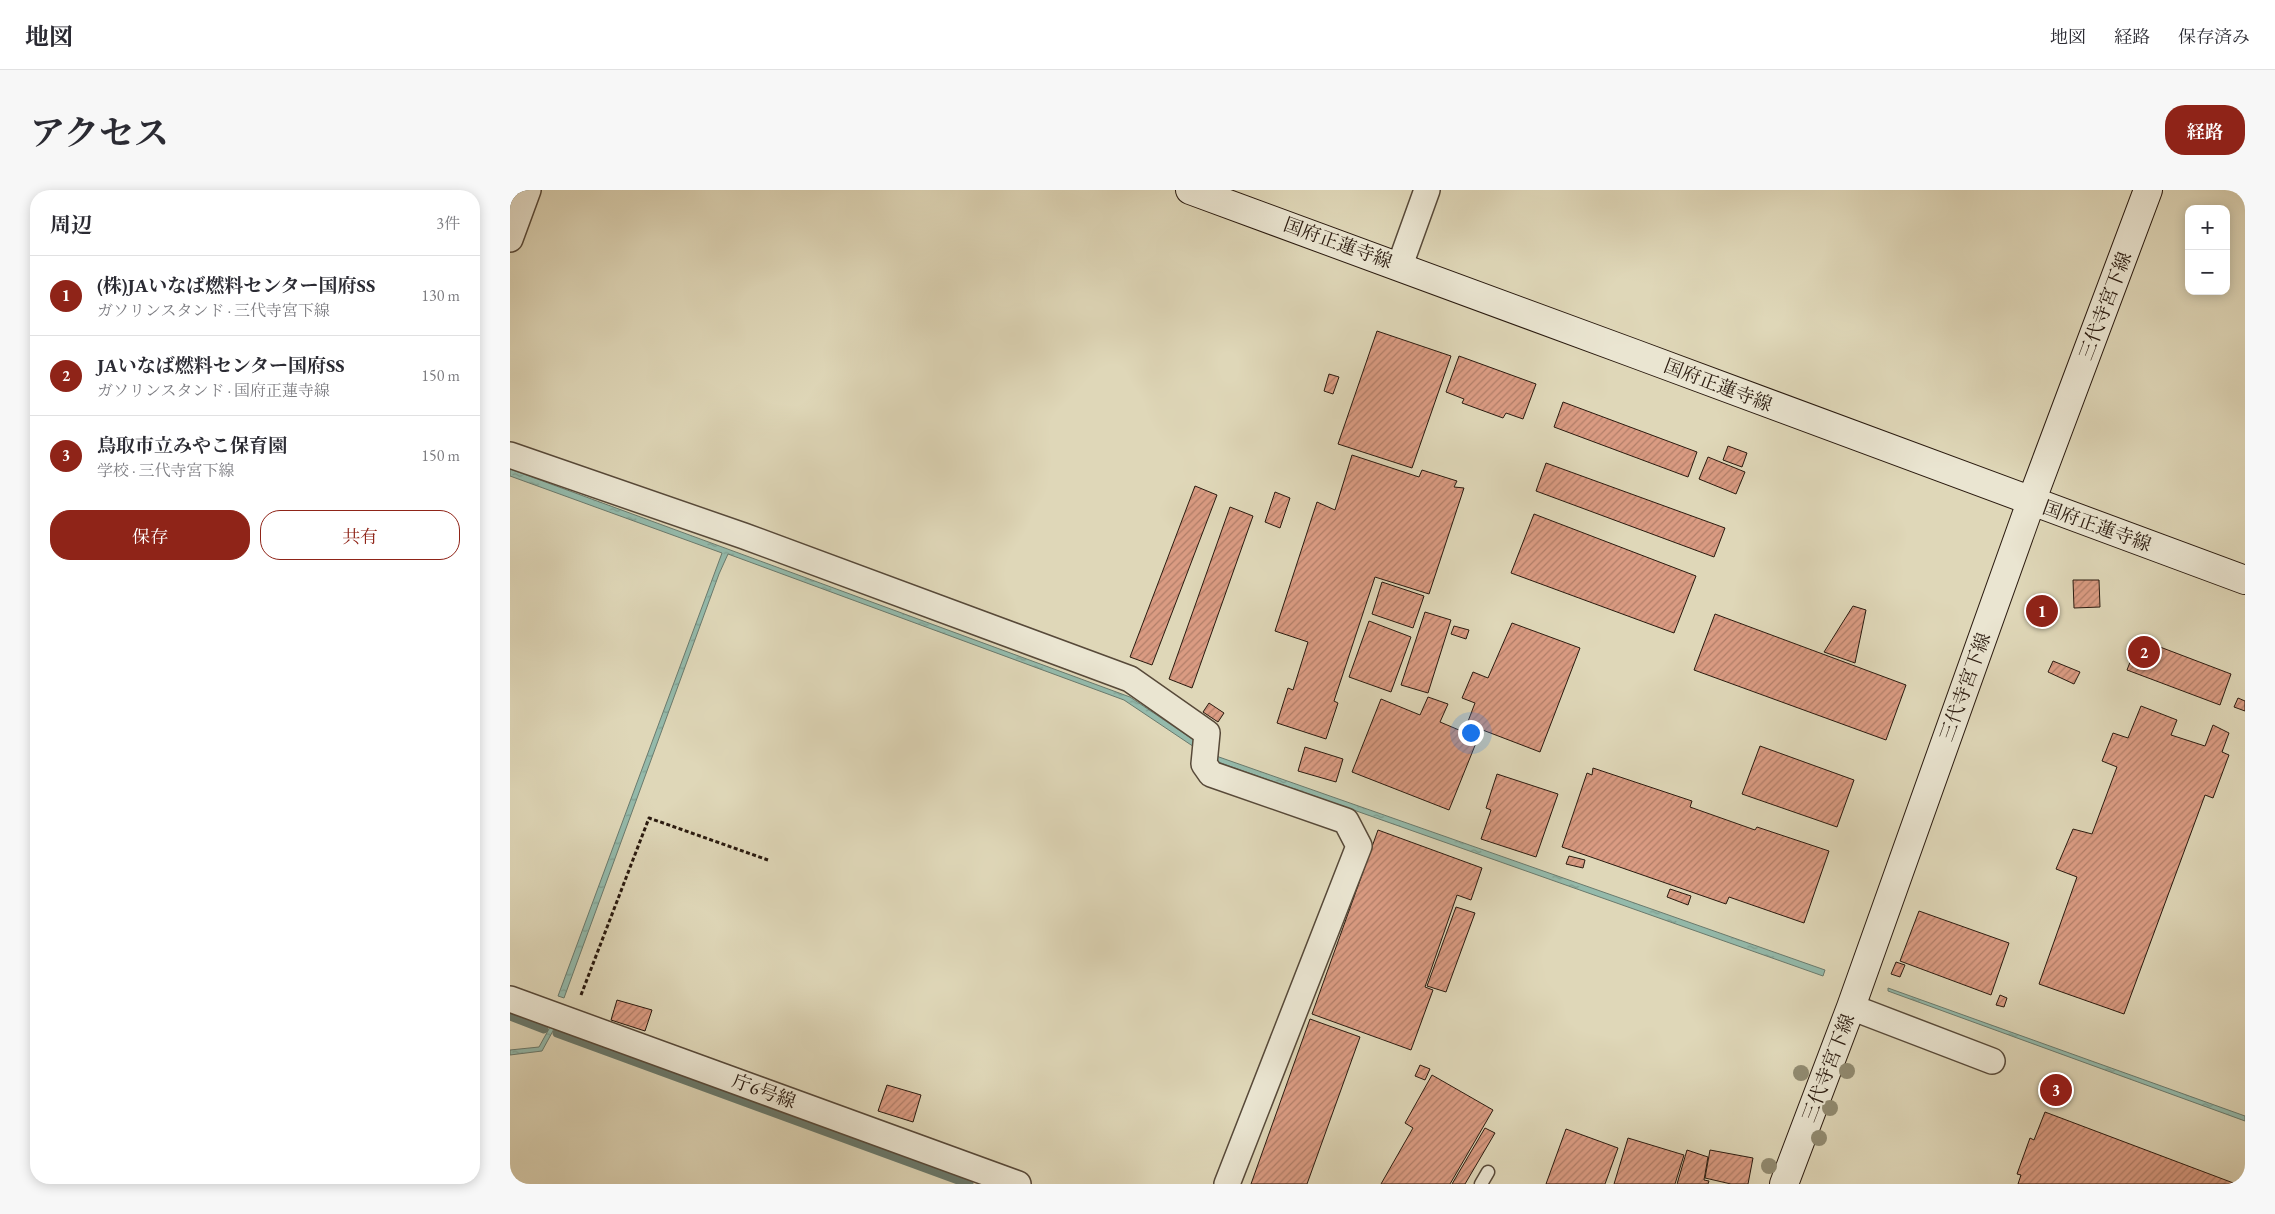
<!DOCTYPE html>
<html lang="ja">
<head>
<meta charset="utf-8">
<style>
  :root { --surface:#fff; --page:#f7f7f7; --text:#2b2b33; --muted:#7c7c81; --line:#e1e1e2; --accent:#8f2418 }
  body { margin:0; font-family:"EB Garamond","Noto Serif JP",serif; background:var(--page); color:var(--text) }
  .controls { position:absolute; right:15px; top:15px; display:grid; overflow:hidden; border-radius:10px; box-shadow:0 2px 12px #0003 }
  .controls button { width:45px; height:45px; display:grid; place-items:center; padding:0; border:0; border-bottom:1px solid var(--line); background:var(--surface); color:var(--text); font:25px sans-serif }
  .you { position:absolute; left:960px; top:542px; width:18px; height:18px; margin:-12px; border:4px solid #fff; border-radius:50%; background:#1a73e8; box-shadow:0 0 0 8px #1a73e833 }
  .badge { display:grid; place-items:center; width:32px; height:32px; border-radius:50%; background:var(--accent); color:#fff; font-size:16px; font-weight:700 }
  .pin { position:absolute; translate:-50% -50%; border:2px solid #fff; box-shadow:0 1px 5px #0006 }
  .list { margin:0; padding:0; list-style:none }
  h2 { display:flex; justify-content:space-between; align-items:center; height:65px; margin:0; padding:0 20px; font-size:21px }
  h2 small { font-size:16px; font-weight:400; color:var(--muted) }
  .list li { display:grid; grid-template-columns:32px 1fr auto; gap:15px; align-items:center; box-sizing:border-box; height:80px; padding:0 20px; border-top:1px solid var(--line) }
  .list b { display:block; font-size:19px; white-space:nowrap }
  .list p { margin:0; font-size:16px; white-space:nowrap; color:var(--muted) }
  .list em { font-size:16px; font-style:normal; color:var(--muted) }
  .actions { display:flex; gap:10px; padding:15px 20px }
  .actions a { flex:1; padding:11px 0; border:1px solid var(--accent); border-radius:20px; text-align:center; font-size:18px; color:var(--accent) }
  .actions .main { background:var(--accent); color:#fff }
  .map { position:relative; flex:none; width:1735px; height:994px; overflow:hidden; border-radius:20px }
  header { display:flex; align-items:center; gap:30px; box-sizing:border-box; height:70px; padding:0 25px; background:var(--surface); border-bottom:1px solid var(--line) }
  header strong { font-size:24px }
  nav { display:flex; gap:28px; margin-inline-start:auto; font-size:18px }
  .intro { display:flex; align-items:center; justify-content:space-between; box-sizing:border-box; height:120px; padding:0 30px }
  h1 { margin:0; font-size:35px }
  .button { padding:12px 22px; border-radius:20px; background:var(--accent); color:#fff; font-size:18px; font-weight:700 }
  main { display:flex; gap:30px; padding:0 30px }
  aside { flex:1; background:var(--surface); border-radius:20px; box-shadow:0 2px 12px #0003 }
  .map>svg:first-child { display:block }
  .water { fill:url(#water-ripples); stroke:#6a7a6d }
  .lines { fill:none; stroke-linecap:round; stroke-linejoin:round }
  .stream { stroke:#6a7a6d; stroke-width:9 }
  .building { fill:url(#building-hatch); stroke:#2a1a0f }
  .lane-casing { stroke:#574939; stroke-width:15 }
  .street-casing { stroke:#574939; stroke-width:28 }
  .secondary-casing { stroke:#2a1a0f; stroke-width:30 }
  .path { stroke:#2a1a0f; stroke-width:3; stroke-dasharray:4 2.5; stroke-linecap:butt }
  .lane { stroke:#eae5d1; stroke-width:12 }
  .street { stroke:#eae5d1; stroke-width:25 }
  .secondary { stroke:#eae5d1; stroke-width:28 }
  .tree { fill:#918b71 }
  .labels { text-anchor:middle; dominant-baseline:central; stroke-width:4; stroke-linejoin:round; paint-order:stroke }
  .street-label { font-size:19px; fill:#2a1a0f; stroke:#eae5d1 }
</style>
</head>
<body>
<header>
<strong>地図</strong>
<nav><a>地図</a><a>経路</a><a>保存済み</a></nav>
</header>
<div class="intro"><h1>アクセス</h1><a class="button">経路</a></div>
<main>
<aside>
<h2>周辺<small>3件</small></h2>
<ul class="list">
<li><span class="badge">1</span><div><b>(株)JAいなば燃料センター国府SS</b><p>ガソリンスタンド · 三代寺宮下線</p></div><em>130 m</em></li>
<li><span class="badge">2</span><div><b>JAいなば燃料センター国府SS</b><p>ガソリンスタンド · 国府正蓮寺線</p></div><em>150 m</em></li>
<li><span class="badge">3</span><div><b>鳥取市立みやこ保育園</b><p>学校 · 三代寺宮下線</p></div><em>150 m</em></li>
</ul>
<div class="actions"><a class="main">保存</a><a>共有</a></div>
</aside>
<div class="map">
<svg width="1735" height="994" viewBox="0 0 1735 994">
  <defs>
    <pattern id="water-ripples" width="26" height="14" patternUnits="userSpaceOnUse" patternTransform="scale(1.25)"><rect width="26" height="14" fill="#94baab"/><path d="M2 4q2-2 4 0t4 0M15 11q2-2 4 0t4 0" fill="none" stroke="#809f92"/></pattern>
    <pattern id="building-hatch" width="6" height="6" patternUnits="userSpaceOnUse" patternTransform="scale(1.25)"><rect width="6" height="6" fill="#da9b82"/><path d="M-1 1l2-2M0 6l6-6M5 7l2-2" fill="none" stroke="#b17e69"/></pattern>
  </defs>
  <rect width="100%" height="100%" fill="#dfd7b8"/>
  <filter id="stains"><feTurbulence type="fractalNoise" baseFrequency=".004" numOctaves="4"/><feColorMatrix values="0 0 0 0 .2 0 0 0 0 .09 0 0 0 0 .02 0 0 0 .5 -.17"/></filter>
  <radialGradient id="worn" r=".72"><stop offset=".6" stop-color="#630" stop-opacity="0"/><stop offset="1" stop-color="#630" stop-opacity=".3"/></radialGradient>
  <path class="water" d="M 0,279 L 620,507 L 709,567 L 1315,780 L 1313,786 L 705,571 L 614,510 L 218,364 L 209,384 L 54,808 L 48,806 L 212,363 L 0,286 Z
    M 1378,798 L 1735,926 L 1735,931 L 1378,801 Z
    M 40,837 L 44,839 L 32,861 L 0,865 L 0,860 L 29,857 Z"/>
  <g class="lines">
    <path class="stream" d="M 0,826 L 34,839
      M 47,843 L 459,994"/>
  </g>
  <path class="building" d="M 867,141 L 941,166 L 902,278 L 828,254 Z
    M 949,166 L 1026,194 L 1013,229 L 996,223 L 993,228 L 952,213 L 954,209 L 936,202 Z
    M 819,184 L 829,187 L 823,204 L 814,201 Z
    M 1053,212 L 1187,262 L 1178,287 L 1044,237 Z
    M 1218,256 L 1237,263 L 1232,277 L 1213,270 Z
    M 842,265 L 909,287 L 912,280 L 947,291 L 944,297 L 954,298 L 919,404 L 865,387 L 824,511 L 828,513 L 816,549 L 767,533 L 778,498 L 783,500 L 798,452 L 765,441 L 807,312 L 825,320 Z
    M 1198,267 L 1235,282 L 1226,304 L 1189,289 Z
    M 1036,273 L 1215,338 L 1204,367 L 1026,301 Z
    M 685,296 L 707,305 L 642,475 L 620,467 Z
    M 765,302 L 780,308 L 770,338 L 755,332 Z
    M 720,317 L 743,326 L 682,498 L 659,489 Z
    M 1024,324 L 1186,386 L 1164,443 L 1001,383 Z
    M 1563,390 L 1589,390 L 1590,417 L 1564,418 Z
    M 872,392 L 914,406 L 903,438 L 862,424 Z
    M 1343,416 L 1356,420 L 1345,473 L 1314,462 Z
    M 915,422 L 941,430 L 918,503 L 891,495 Z
    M 1205,424 L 1396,495 L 1376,550 L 1184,480 Z
    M 859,431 L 901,447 L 881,502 L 839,487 Z
    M 1002,433 L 1070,458 L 1030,562 L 957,534 L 965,513 L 952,508 L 963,482 L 978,488 Z
    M 944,436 L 959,440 L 956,449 L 941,444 Z
    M 1629,449 L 1721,484 L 1710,515 L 1617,480 Z
    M 1543,471 L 1570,482 L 1564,494 L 1538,482 Z
    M 918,507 L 938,514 L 930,532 L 968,548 L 939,620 L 842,582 L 871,509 L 910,525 Z
    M 1728,508 L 1735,511 L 1735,521 L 1724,517 Z
    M 699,513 L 714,523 L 708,532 L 693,522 Z
    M 1631,516 L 1667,530 L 1661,545 L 1695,556 L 1703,535 L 1719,543 L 1712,562 L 1719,565 L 1703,608 L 1695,605 L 1614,824 L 1529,794 L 1567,687 L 1546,679 L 1563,639 L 1582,644 L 1607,577 L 1592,571 L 1603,543 L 1618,548 Z
    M 1250,556 L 1344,590 L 1327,637 L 1232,604 Z
    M 795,557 L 833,569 L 826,592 L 788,581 Z
    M 1083,578 L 1182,611 L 1180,617 L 1245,640 L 1247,637 L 1319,661 L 1294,733 L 1219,707 L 1216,714 L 1052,657 L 1077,583 L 1082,585 Z
    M 987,584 L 1048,604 L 1026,667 L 971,649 L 981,620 L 976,618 Z
    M 868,640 L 972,678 L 961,710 L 947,705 L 915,797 L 923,800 L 901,860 L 802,824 Z
    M 1059,666 L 1075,670 L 1073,678 L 1056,674 Z
    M 1160,699 L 1181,706 L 1178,715 L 1157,707 Z
    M 946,717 L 965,723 L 936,802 L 917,796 Z
    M 1409,721 L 1499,753 L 1481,805 L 1390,771 Z
    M 1386,772 L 1395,775 L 1390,787 L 1381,784 Z
    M 1490,805 L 1497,808 L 1494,817 L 1486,815 Z
    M 107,810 L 142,820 L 135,841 L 101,830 Z
    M 800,829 L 850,847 L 797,994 L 741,994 Z
    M 910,875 L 920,879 L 915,890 L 905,886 Z
    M 922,885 L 983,920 L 940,994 L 871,994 L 903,938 L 895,933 Z
    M 377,895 L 411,905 L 403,932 L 368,921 Z
    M 1535,922 L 1726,994 L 1508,994 L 1511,985 L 1507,984 L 1520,948 L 1524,950 Z
    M 975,938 L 985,943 L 955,994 L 942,994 Z
    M 1056,939 L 1108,958 L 1095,994 L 1036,994 Z
    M 1118,948 L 1174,965 L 1165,994 L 1104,994 Z
    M 1177,960 L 1198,967 L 1194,990 L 1199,991 L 1198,994 L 1167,994 Z
    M 1200,960 L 1243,968 L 1238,994 L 1221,994 L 1195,988 Z"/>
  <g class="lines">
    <defs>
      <path id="lane" d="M 971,994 L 978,982"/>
      <path id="street" d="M 0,49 L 18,0
        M 890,75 L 917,0
        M 0,265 L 234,346 L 620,489 L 697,543 L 694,574 L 701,584 L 836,631 L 849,656 L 717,994
        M 0,809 L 508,994
        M 1341,817 L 1482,871"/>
      <path id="secondary" d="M 680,0 C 1033,127 1382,262 1735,390
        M 1274,994 L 1341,817 L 1521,312 L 1638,0"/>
    </defs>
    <use href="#lane" class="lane-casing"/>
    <use href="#street" class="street-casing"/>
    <use href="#secondary" class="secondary-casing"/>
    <path class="path" d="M 71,805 L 139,628 L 258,670"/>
    <use href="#lane" class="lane"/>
    <use href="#street" class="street"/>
    <use href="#secondary" class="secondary"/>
  </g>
  <g class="tree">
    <circle cx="1337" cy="881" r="8"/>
    <circle cx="1291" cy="883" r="8"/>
    <circle cx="1320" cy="918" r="8"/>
    <circle cx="1309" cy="948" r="8"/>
    <circle cx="1259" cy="976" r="8"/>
  </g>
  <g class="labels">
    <g class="street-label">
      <text transform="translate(828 53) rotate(20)">国府正蓮寺線</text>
      <text transform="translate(1595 116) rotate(-69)">三代寺宮下線</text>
      <text transform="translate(1208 195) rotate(21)">国府正蓮寺線</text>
      <text transform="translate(1587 336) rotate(20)">国府正蓮寺線</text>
      <text transform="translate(1455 497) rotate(-70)">三代寺宮下線</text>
      <text transform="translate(1318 878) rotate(-69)">三代寺宮下線</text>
      <text transform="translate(254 901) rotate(20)">庁6号線</text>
    </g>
  </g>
  <rect width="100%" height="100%" filter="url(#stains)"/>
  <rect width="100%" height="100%" fill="url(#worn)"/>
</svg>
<div class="controls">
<button>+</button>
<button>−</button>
</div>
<div class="you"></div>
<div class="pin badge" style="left:1532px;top:421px">1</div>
<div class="pin badge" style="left:1634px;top:462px">2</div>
<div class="pin badge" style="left:1546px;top:900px">3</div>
</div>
</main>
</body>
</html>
